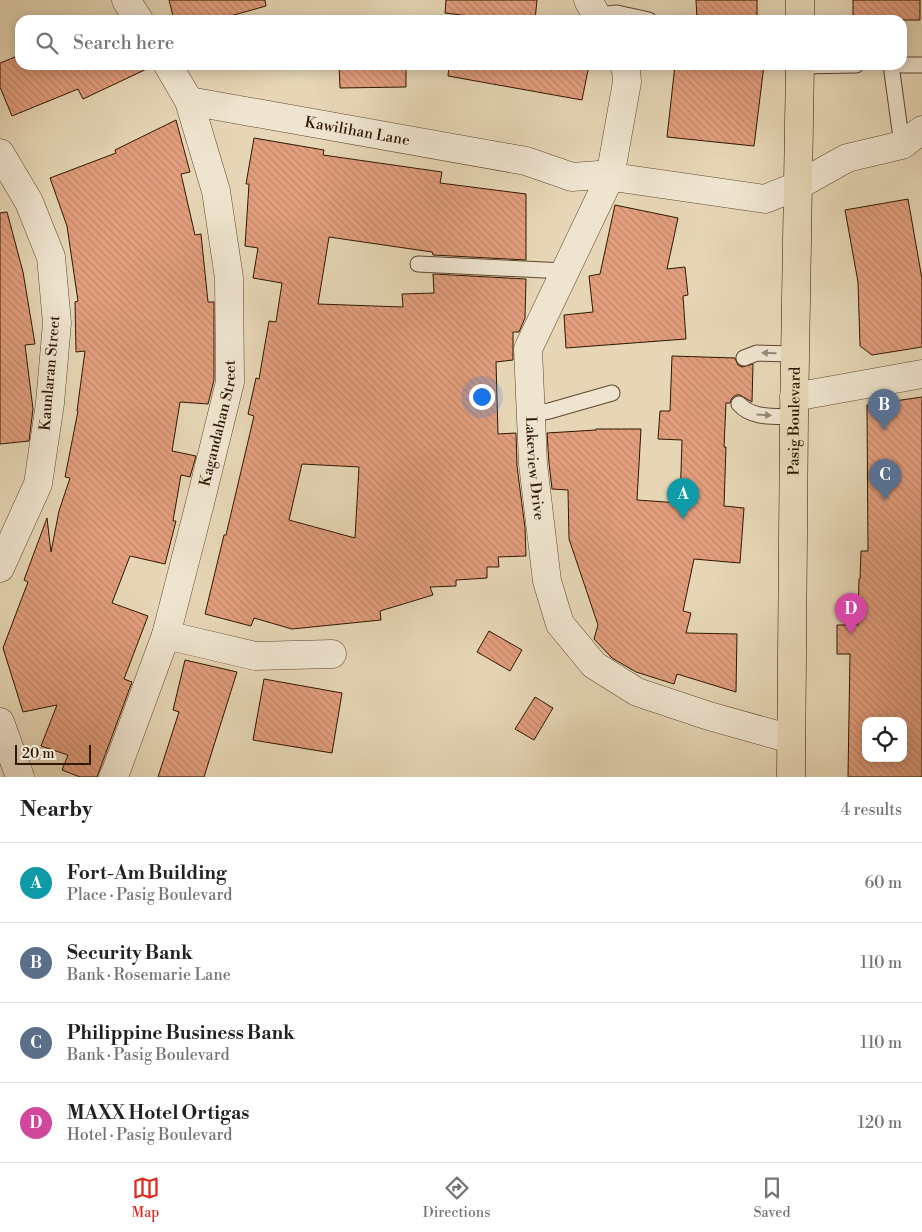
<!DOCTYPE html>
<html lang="en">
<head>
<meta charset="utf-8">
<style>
  :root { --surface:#fff; --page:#f6f6f6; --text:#202124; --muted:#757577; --line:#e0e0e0; --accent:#d93025 }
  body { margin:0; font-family:"Libre Bodoni",serif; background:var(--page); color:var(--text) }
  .controls { position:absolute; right:15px; bottom:15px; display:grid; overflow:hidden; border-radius:10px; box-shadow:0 2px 12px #0003 }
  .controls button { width:45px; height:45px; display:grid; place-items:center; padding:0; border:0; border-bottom:1px solid var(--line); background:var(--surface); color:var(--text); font:25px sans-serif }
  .scale { position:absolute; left:15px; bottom:12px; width:76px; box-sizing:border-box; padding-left:5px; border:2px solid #2f1700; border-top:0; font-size:14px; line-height:18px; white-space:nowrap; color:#2f1700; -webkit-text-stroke:4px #efe4cf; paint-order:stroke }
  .you { position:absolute; left:481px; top:396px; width:18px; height:18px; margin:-12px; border:4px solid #fff; border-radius:50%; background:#1a73e8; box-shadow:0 0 0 8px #1a73e833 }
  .badge { display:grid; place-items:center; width:32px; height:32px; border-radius:50%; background:var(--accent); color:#fff; font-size:16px; font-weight:700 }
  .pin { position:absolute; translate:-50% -41px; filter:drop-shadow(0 1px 2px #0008) }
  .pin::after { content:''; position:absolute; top:26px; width:18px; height:15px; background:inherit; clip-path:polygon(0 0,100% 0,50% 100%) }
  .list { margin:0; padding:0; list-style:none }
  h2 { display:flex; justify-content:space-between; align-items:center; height:65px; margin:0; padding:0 20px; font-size:21px }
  h2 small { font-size:16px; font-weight:400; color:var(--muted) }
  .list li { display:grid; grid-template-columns:32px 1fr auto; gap:15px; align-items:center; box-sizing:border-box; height:80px; padding:0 20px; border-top:1px solid var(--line) }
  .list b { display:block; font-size:19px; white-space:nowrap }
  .list p { margin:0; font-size:16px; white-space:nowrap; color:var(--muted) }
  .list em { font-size:16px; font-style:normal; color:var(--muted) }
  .icon { flex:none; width:28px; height:28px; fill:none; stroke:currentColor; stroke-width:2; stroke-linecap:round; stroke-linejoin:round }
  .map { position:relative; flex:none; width:922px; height:777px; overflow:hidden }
  .search { position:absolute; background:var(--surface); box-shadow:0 2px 12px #0003; left:15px; right:15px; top:15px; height:55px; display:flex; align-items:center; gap:12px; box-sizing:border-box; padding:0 18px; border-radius:15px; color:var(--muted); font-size:19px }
  .sheet { height:385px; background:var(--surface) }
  nav { display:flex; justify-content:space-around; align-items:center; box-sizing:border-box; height:70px; border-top:1px solid var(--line); background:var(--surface); font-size:14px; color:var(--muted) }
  nav a { display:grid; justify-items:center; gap:2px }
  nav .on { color:var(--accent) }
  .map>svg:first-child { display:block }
  .building { fill:url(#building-back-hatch); stroke:#2f1700; fill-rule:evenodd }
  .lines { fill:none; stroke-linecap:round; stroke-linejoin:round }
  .service-casing { stroke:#5d472d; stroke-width:17 }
  .minor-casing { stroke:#5d472d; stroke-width:29 }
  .primary-casing { stroke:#2f1700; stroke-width:29 }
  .service { stroke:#efe4cf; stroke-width:15 }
  .minor { stroke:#efe4cf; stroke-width:28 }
  .primary { stroke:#e6d6b5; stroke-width:28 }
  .oneway { fill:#998872 }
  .labels { text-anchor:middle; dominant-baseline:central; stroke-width:4.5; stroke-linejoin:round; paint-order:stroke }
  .street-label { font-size:15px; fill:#2f1700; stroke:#efe4cf }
</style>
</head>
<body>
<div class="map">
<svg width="922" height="777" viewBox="0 0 922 777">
  <defs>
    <pattern id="building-back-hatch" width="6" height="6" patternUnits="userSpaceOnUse" patternTransform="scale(1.25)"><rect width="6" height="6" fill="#e29e7d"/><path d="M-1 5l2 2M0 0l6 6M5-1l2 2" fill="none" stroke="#c2876a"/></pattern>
  </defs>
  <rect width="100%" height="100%" fill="#e6d6b5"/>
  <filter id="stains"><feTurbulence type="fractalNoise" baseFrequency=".004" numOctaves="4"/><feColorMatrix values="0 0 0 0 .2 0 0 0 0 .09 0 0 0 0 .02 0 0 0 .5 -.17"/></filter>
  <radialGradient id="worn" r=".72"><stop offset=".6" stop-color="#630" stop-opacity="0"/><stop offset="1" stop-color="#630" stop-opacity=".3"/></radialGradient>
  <path class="building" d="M 169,0 L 265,0 L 266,6 L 216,20 L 174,20 Z
    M 446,0 L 537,0 L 535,20 L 501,20 L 445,13 Z
    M 696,0 L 757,0 L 757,20 L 697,20 Z
    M 853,0 L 920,0 L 920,20 L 853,20 Z
    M 20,55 L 20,65 L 152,65 L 153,66 L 83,99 L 78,89 L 12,116 L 0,87 L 0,63 Z
    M 339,65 L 406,65 L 406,87 L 340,88 Z
    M 449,65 L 589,65 L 582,100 L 448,76 Z
    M 675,65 L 764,65 L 754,146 L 667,137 Z
    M 176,120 L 190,172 L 181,174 L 195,235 L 201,234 L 208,302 L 214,302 L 214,380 L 208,404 L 180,402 L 172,451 L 196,456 L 190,477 L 181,475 L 173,521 L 176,521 L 165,564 L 130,556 L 112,603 L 148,616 L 124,679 L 132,682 L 97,777 L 80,777 L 62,770 L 68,755 L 41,746 L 57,705 L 23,712 L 3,648 L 28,582 L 24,580 L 47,518 L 51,552 L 59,511 L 70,478 L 65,477 L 78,411 L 77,411 L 85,351 L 76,352 L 75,302 L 78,301 L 67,226 L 50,178 L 116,153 L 115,150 Z
    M 254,138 L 324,150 L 323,155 L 442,172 L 440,183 L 526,194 L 526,260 L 433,255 L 432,252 L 329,237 L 318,304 L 403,307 L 402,294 L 434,293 L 433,274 L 526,279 L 525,318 L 519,332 L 513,332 L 513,360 L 496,362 L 498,434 L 516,433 L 517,466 L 525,528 L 526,556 L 498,557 L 499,567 L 487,567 L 487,578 L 456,580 L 456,586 L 430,587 L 433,595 L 380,611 L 381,620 L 292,629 L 254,618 L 251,626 L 205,614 L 224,535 L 226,535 L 254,416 L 248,414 L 256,378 L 259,379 L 269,321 L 276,322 L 282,283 L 253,278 L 258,248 L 245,246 L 249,184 L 246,184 ZM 302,464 L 359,467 L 355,538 L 289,520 Z
    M 908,199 L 922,279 L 922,347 L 872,355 L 860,346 L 858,282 L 845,210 Z
    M 615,205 L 678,218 L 667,269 L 685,267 L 688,295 L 683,296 L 686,339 L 566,348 L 564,315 L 593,312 L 589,276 L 600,274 Z
    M 7,212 L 23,272 L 35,344 L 25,345 L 33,409 L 29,441 L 0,444 L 0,213 Z
    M 672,356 L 735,358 L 738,365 L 742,367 L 753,364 L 752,402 L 740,395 L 736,395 L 732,398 L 730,403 L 726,403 L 724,447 L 726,447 L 724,506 L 744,508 L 740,563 L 694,559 L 683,611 L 691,613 L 686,633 L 737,634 L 736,692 L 677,674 L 674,684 L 636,672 L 612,658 L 594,639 L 598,625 L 569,539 L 568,490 L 552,489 L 549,463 L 547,433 L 596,430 L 596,429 L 641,429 L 637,500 L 680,503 L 682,440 L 658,439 L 660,411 L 670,411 Z
    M 922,397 L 922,777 L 848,777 L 850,654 L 837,654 L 837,625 L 858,625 L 859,579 L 860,579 L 861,551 L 868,551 L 867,405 ZM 866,721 L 903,721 L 903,758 L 866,758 Z
    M 489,631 L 522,650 L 510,671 L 477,652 Z
    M 185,660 L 237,672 L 204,777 L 158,777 L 179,712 L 173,710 Z
    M 264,679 L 342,693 L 332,753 L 253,740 Z
    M 535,697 L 553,708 L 534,740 L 515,729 Z"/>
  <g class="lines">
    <defs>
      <path id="service" d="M 596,15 L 617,13 L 649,20
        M 891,65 L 902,145
        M 902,65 L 922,65
        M 800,66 L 856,65
        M 418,264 L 565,271
        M 744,358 L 757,353 L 795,354
        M 739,404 C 752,419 775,416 794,417
        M 531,414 L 549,411 L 612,393"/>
      <g id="minor">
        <path d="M 126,0 L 139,20"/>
        <path d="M 588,0 L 599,20"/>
        <path id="s1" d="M 624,65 L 626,70 L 627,82 L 610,177 L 528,349 L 533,464 L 547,581 L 560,624 L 594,665 L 637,692 L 709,716 L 791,739"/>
        <path id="s2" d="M 189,101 L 526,161 L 572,177 L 599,175 L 765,199 L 797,186 L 847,158 L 902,145 L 922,130"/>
        <path d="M 0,153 L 29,202 L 51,257 L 57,323 L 50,403 L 38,484 L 0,568"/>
        <path d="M 794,397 L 922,374"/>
        <path d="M 166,635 L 255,656 L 332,654"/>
        <path d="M 0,722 L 20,777"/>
        <path id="s3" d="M 113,777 L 116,771 L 166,635 L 199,507 L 230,382 L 229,278 L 216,191 L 189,101 L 168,65"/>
      </g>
      <g id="primary">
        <path d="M 800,20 L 800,0"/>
        <path id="s4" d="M 791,777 L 794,417 L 800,65"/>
      </g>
    </defs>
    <use href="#service" class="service-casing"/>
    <use href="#minor" class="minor-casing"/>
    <use href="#primary" class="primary-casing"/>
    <use href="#service" class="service"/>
    <use href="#minor" class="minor"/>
    <use href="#primary" class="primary"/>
  </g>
  <defs><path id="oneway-solid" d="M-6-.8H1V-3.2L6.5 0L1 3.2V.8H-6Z" transform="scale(1.25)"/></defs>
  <g class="oneway">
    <use href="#oneway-solid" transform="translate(769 353) rotate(-178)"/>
    <use href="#oneway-solid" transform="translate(764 415) rotate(3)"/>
  </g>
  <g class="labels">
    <g class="street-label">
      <text stroke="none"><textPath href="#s2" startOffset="171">Kawilihan Lane</textPath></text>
      <text transform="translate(50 373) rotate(-85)">Kaunlaran Street</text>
      <text stroke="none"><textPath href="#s4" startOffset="356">Pasig Boulevard</textPath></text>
      <text stroke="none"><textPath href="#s3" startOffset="370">Kagandahan Street</textPath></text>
      <text stroke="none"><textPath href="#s1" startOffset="424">Lakeview Drive</textPath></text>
    </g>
  </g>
  <rect width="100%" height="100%" filter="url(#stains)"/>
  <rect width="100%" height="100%" fill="url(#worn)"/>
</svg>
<div class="controls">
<button><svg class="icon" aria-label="locate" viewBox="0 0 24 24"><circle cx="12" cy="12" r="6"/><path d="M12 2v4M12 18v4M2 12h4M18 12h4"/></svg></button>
</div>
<div class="scale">20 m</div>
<div class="you"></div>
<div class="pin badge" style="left:683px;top:519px;background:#0f9aa8">A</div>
<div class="pin badge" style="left:884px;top:430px;background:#5c6f8a">B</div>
<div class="pin badge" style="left:885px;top:500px;background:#5c6f8a">C</div>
<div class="pin badge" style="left:851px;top:634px;background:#d1479c">D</div>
<div class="search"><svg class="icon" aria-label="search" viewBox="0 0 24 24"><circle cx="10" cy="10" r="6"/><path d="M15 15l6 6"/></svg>Search here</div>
</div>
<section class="sheet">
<h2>Nearby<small>4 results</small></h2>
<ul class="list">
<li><span class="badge" style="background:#0f9aa8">A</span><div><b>Fort-Am Building</b><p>Place · Pasig Boulevard</p></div><em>60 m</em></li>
<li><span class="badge" style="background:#5c6f8a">B</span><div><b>Security Bank</b><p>Bank · Rosemarie Lane</p></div><em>110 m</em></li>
<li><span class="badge" style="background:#5c6f8a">C</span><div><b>Philippine Business Bank</b><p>Bank · Pasig Boulevard</p></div><em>110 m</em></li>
<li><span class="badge" style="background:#d1479c">D</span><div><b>MAXX Hotel Ortigas</b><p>Hotel · Pasig Boulevard</p></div><em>120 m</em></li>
</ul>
</section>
<nav>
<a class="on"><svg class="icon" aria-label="map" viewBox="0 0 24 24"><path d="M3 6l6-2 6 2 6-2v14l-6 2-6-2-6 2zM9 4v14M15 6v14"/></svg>Map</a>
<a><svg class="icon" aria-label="directions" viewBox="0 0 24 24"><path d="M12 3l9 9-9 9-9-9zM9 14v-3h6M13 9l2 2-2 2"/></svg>Directions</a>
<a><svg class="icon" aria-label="saved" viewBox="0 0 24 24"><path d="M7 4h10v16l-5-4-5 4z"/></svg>Saved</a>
</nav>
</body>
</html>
